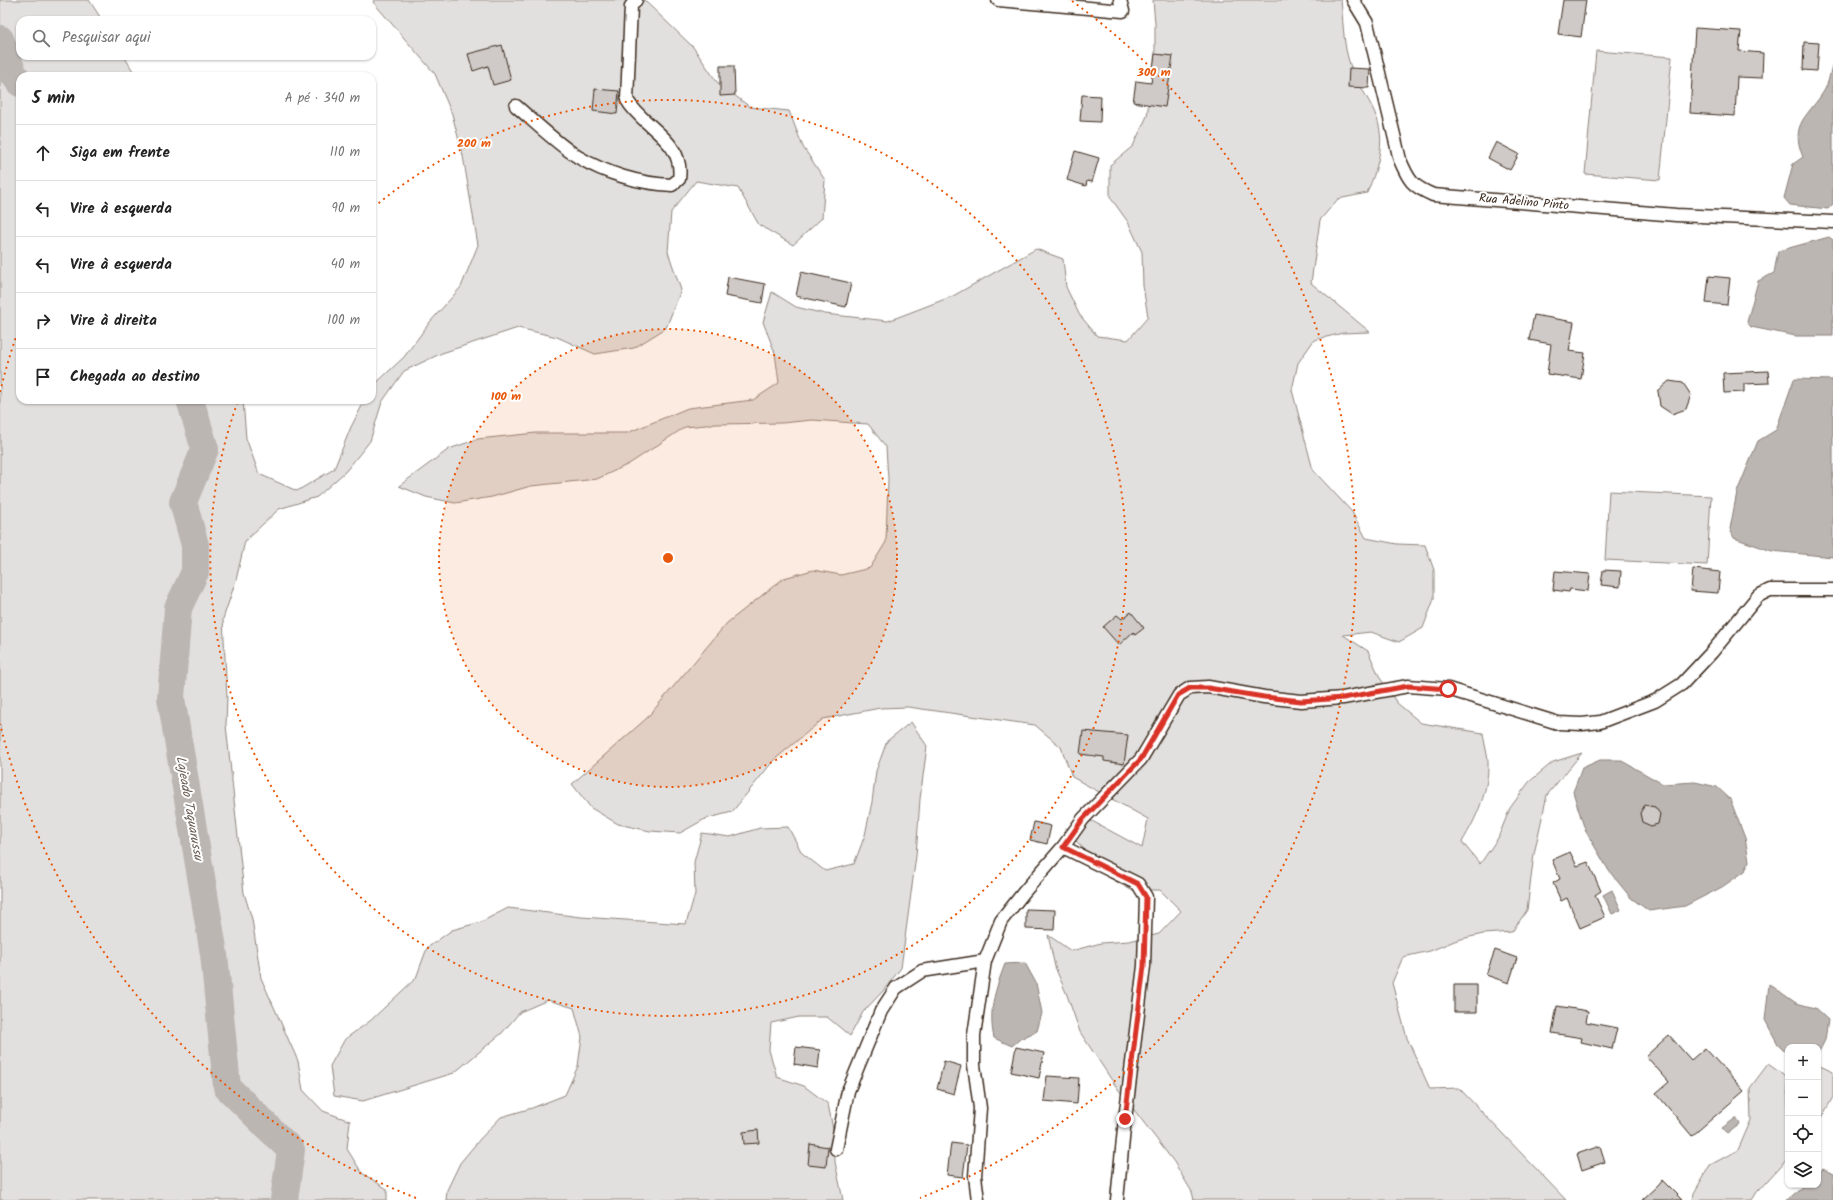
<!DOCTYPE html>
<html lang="pt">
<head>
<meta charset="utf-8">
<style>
  :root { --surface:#fff; --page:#f2f2f2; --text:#222; --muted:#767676; --line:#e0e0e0 }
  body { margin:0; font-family:Kalam,sans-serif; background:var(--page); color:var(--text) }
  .controls { position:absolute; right:12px; bottom:12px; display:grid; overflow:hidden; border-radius:8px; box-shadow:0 1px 3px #0004 }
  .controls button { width:36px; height:36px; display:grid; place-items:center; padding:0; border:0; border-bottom:1px solid var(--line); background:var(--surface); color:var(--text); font:20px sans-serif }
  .stop { position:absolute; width:12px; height:12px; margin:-9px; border:3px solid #d93025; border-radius:50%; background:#fff }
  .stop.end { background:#d93025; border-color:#fff; box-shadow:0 1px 4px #0008 }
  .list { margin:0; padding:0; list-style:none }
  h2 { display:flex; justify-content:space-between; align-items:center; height:52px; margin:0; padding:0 16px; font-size:17px }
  h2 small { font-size:13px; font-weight:400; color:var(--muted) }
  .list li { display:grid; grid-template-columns:26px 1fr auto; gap:12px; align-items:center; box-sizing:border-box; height:56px; padding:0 16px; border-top:1px solid var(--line) }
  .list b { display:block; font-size:15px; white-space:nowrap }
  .list em { font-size:13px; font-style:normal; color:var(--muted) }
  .icon { flex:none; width:22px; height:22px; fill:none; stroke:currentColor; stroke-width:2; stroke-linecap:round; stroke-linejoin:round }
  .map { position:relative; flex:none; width:1833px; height:1200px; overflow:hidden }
  .search { position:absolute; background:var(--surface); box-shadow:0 1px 3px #0004; left:16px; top:16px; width:360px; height:44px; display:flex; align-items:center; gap:10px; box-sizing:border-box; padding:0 14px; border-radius:12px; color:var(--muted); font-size:15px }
  .panel { position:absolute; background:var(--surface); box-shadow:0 1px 3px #0004; left:16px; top:72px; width:360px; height:332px; border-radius:12px }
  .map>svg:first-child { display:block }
  .green { fill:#e2e0de; stroke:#8e857e }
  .water { fill:#bcb6b3; stroke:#887e77 }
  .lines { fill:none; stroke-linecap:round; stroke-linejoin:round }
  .river { stroke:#bcb6b3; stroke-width:28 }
  .building { fill:#cfcac7; stroke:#3b2a1e }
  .street-casing { stroke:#3b2a1e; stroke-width:15 }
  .street { stroke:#fff; stroke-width:12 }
  .route { stroke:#d93025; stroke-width:5 }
  .ring { fill:none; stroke:#e8590c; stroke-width:2; stroke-dasharray:2 4 }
  .labels { text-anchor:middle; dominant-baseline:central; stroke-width:4; stroke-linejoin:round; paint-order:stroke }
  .street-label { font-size:12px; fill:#3b2a1e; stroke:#fff }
  .water-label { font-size:13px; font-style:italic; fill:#685b52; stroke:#fff }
  .centre { fill:#e8590c; stroke:#fff; stroke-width:2 }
  .ring-label { font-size:12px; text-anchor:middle; font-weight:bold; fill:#e8590c; stroke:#fff; stroke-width:4; stroke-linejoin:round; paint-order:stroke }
</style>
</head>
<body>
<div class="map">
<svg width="1833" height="1200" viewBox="0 0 1833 1200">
  <rect width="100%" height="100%" fill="#fff"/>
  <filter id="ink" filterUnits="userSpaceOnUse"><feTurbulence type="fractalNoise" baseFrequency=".025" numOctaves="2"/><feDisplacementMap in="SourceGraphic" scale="8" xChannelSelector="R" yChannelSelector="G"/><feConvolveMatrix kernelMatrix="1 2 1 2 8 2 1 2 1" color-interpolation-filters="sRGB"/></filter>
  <g filter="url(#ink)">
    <path class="green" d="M 0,0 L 89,0 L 102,20 L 20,20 L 20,56 L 124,56 L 136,76 L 20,76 L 20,400 L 243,400 L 246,438 L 259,474 L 297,491 L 334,469 L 351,427 L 365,400 L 372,400 L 372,387 L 404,357 L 430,322 L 461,287 L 478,245 L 463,156 L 452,114 L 435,74 L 373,2 L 374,0 L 644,0 L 693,47 L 717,82 L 750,107 L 789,111 L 803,147 L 825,180 L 822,218 L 793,245 L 759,225 L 738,188 L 696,181 L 671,212 L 668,252 L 681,290 L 666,328 L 634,348 L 595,354 L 557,337 L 518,328 L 442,353 L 404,371 L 382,402 L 370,441 L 346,471 L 317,497 L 279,509 L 245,541 L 236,580 L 223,619 L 227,697 L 226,725 L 244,893 L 252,919 L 261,978 L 298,1061 L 303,1090 L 323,1111 L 350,1121 L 347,1149 L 362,1173 L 387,1189 L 387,1200 L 0,1200 Z
      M 1153,0 L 1341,0 C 1343,19 1343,39 1348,58 C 1353,76 1364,91 1372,107 C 1388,137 1379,164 1367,193 L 1338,199 L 1320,220 L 1311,283 L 1370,332 L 1343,333 L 1314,340 L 1298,363 L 1292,390 L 1313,470 L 1352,512 L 1366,538 L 1397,544 L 1425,545 L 1434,570 L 1434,599 L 1423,628 L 1399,642 L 1371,632 L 1343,635 L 1368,651 L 1380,678 L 1397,703 L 1421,723 L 1483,733 C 1484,742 1487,752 1488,761 C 1489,791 1477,817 1462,842 L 1480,864 L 1498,838 L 1510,808 L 1529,782 L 1553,762 L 1582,753 L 1547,795 L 1534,854 L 1527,910 L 1512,932 L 1483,934 L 1457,940 L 1430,951 L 1403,957 L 1392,983 L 1407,1038 L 1430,1089 L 1459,1088 L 1566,1200 L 1194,1200 L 1192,1192 L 1174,1162 L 1115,1085 L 1080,1032 L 1067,995 L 1055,967 L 1048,935 L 1071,951 L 1101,943 L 1129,941 L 1159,934 L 1181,911 L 1160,890 L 1131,890 L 1105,875 L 1086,851 L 1064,829 L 1092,821 L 1142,848 L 1148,819 L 1072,777 L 1061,747 L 1035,725 L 908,707 L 880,708 L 823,719 L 774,760 L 732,812 L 705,819 L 680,833 L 650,831 L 618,824 L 591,808 L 572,784 L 647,718 L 727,623 L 784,578 L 813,570 L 841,575 L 870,568 L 886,542 L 888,479 L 886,447 L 868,424 L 812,420 L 782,423 L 716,424 L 685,427 L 629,464 L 597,479 L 531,486 L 492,497 L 455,503 L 426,497 L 399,486 L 449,449 L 478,439 L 536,433 L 627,433 L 688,408 L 753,400 L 779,383 L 775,353 L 763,322 L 772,292 L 796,307 L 825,314 L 888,321 L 953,296 L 1036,249 L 1063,259 L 1066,287 L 1079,314 L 1097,336 L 1128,340 L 1148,317 L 1143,286 L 1142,252 L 1128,222 L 1110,197 L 1110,165 L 1133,146 L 1147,116 L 1155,54 L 1155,23 Z
      M 1596,51 L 1672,57 L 1660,180 L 1585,174 Z
      M 1609,491 L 1711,496 L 1707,565 L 1605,560 Z
      M 911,722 L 927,746 L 920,799 L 916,856 L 901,968 L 883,991 L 863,1012 L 850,1036 L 827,1017 L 799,1017 L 771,1023 L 769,1050 L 777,1077 L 804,1086 L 828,1104 L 834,1134 L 835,1162 L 843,1200 L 446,1200 L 447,1190 L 460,1163 L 480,1139 L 501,1117 L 532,1108 L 565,1095 L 578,1066 L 582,1037 L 574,1008 L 548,1000 L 520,1012 L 502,1033 L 454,1073 L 363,1101 L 334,1096 L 330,1066 L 345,1039 L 370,1021 L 416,978 L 427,948 L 452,930 L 481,922 L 508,908 L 581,917 L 686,924 L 695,894 L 694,862 L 702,833 L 730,837 L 760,828 L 788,827 L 802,853 L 825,871 L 854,864 L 865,835 L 872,802 L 876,771 L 887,741 Z
      M 1768,1064 L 1788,1078 L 1788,1158 L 1757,1192 L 1752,1200 L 1693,1200 L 1694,1193 L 1710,1165 L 1738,1150 L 1751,1120 L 1750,1088 Z
      M 1818,1065 L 1833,1072 L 1833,1097 L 1818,1124 Z"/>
    <path class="water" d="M 1833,62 L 1833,204 L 1828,209 L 1790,205 L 1784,198 L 1793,164 L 1803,157 C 1789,123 1808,117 1824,91 C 1829,83 1830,71 1833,62 Z
      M 1829,237 L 1833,240 L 1833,336 L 1796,336 L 1751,327 L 1747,322 L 1758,281 L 1774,273 L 1778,251 Z
      M 1794,379 L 1833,380 L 1833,557 L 1772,551 L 1734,538 L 1730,529 L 1737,492 L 1758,441 L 1776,430 Z
      M 1600,760 L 1620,760 L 1663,784 L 1695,782 L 1717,787 L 1730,799 L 1745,838 L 1749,861 L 1745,871 L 1722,887 L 1685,906 L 1649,911 L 1631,898 L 1609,871 L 1585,830 L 1573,792 L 1582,768 Z
      M 1612,890 L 1621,910 L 1612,914 L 1603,895 Z
      M 1025,963 L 1036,983 L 1042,1013 L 1037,1031 L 1020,1039 L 1012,1046 L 994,1038 C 988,1011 995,990 1005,964 Z
      M 1769,984 L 1796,1003 L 1815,1008 L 1828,1020 L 1825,1040 L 1818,1054 L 1818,1047 L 1788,1047 L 1788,1055 L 1779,1046 L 1765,1020 Z
      M 1736,1118 L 1740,1124 L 1727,1134 L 1722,1128 Z
      M 1823,1169 L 1833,1174 L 1833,1200 L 1786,1200 L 1804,1185 L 1818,1185 L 1818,1173 Z"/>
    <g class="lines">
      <path class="river" d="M 0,39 L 13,73 L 20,83
        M 190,400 L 205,449 L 183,502 L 195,545 L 195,572 L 178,608 L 171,698 L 214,954 L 227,1087 L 291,1150 L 284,1200"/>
    </g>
    <path class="building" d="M 1563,0 L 1586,0 L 1581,37 L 1558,34 Z
      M 1695,28 L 1741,31 L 1739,51 L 1763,53 L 1762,78 L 1737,77 L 1735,116 L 1690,113 Z
      M 1804,42 L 1819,43 L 1817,71 L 1803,70 Z
      M 502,45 L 511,80 L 493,85 L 488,66 L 473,71 L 468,54 Z
      M 1155,54 L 1173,56 L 1165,107 L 1133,102 L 1136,81 L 1151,83 Z
      M 720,66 L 734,66 L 735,95 L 720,96 Z
      M 1349,68 L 1370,69 L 1369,88 L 1348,87 Z
      M 595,89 L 619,91 L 617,114 L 593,111 Z
      M 1082,95 L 1101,96 L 1100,122 L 1080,121 Z
      M 1496,142 L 1519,154 L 1510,170 L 1488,158 Z
      M 1075,151 L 1099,158 L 1092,182 L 1087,181 L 1086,186 L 1067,180 Z
      M 801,272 L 851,283 L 846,307 L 796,296 Z
      M 1709,276 L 1730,278 L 1727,305 L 1706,303 Z
      M 728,277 L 765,284 L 762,303 L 725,296 Z
      M 1534,315 L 1574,322 L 1569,351 L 1585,353 L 1581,379 L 1547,374 L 1551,344 L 1529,340 Z
      M 1768,371 L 1769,383 L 1744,384 L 1744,392 L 1724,393 L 1723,373 Z
      M 1669,381 L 1683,383 L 1691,395 L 1686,409 L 1672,414 L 1660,406 L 1658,391 Z
      M 1693,569 L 1720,572 L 1718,593 L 1691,591 Z
      M 1603,570 L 1621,571 L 1620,587 L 1601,585 Z
      M 1555,571 L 1590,574 L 1588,591 L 1570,589 L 1569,592 L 1553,590 Z
      M 1131,612 L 1144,628 L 1135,635 L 1133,632 L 1119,645 L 1103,627 L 1117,615 L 1122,619 Z
      M 1083,731 L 1128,735 L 1124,764 L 1104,761 L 1104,757 L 1080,754 Z
      M 1645,805 L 1655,807 L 1660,814 L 1658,824 L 1651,826 L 1642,822 L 1640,813 Z
      M 1034,822 L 1051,826 L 1047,844 L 1030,840 Z
      M 1570,852 L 1577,866 L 1588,862 L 1601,891 L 1595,895 L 1605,917 L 1580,928 L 1567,898 L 1561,901 L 1553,883 L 1560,879 L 1552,860 Z
      M 1026,909 L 1055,910 L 1054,930 L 1026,929 Z
      M 1495,950 L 1517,958 L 1509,983 L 1486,975 Z
      M 1454,985 L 1477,985 L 1477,1012 L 1454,1012 Z
      M 1557,1006 L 1588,1011 L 1586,1022 L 1617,1028 L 1612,1049 L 1581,1042 L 1582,1038 L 1552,1033 Z
      M 1669,1035 L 1691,1060 L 1705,1048 L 1744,1091 L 1692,1136 L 1656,1093 L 1669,1082 L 1646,1056 Z
      M 796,1047 L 820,1050 L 818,1068 L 794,1064 Z
      M 1016,1047 L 1044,1053 L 1039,1078 L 1011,1072 Z
      M 944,1061 L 961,1066 L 954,1094 L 937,1089 Z
      M 1047,1076 L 1079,1078 L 1077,1104 L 1044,1101 Z
      M 758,1130 L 759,1143 L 744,1144 L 743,1132 Z
      M 951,1143 L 967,1145 L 963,1177 L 947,1175 Z
      M 810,1144 L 828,1147 L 826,1167 L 808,1165 Z
      M 1600,1146 L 1605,1162 L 1582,1170 L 1577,1154 Z
      M 1662,1180 L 1682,1200 L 1642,1200 L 1657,1186 Z"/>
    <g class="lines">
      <defs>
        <path id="street" d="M 998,0 L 1123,11 L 1120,0
          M 1353,0 L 1367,23 L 1400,160 C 1409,181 1412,186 1433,195 L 1676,215 L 1833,222
          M 516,106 C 536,123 556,143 578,157 C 605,173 640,184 672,185 L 679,179 C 685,140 643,128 627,100 L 631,6 L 636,0
          M 1063,847 L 1138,884 L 1146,897 L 1144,966 L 1125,1119 L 1117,1200
          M 836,1149 L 848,1091 L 881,1011 L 896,988 L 922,971 L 985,961
          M 978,1200 L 975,1176 L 980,1108 L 974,1065 L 974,1035 L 985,961 L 1001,921 L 1024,892 L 1063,847 L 1083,819 L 1141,759 L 1179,695 L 1190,688 L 1208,687 L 1264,697 L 1301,701 L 1343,698 L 1408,686 L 1448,689 L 1558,723 L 1582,724 L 1600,722 L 1655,701 L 1682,684 L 1712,652 L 1758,596 L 1770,590 L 1833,590"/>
      </defs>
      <use href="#street" class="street-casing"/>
      <use href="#street" class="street"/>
    </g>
  </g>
  <g class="lines" filter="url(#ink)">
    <path class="route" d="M 1125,1119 L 1144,966 L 1146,897 L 1138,884 L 1063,847 L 1083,819 L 1141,759 L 1178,695 L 1190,688 L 1208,688 L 1264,697 L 1301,701 L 1343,698 L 1408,686 L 1448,689"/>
  </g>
  <circle cx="668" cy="558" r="229" fill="#e8590c" fill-opacity=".12"/>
  <g class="ring">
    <circle cx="668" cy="558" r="229"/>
    <path d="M374 207A458 458 0 1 1 238 401"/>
    <path d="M416 1198A688 688 0 0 1 0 724M0 392A688 688 0 0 1 19 328M1072 1A688 688 0 0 1 920 1198"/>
  </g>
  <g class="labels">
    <g class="street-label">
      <text transform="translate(1524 202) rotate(5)">Rua Adelino Pinto</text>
    </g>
    <g class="water-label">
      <text transform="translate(189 808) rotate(80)">Lajeado Taquarussu</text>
    </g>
  </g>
  <circle cx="668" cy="558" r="6" class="centre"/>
  <g class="ring-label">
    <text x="1154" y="76">300 m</text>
    <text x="474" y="147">200 m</text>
    <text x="506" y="400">100 m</text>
  </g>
</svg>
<div class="controls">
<button>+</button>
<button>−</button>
<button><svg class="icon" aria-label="locate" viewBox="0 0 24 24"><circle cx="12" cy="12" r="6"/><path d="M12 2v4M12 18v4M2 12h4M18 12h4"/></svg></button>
<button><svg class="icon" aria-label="layers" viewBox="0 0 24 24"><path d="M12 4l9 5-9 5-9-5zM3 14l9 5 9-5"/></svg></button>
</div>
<div class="stop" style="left:1448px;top:689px"></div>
<div class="stop end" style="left:1125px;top:1119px"></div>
<div class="search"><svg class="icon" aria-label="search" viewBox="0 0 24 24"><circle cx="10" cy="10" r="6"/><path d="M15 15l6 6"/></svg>Pesquisar aqui</div>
<section class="panel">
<h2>5 min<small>A pé · 340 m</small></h2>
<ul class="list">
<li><svg class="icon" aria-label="ahead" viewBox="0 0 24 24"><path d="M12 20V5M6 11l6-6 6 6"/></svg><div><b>Siga em frente</b></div><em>110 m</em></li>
<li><svg class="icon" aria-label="left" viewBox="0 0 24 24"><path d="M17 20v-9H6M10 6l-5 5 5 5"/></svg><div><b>Vire à esquerda</b></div><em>90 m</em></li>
<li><svg class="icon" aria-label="left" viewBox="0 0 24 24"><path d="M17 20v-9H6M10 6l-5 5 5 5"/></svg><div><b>Vire à esquerda</b></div><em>40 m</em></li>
<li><svg class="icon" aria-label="right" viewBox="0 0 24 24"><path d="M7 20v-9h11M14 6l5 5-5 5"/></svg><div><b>Vire à direita</b></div><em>100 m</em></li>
<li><svg class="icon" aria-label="arrive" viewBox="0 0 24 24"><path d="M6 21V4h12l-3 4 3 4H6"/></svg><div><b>Chegada ao destino</b></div></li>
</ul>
</section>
</div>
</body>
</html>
